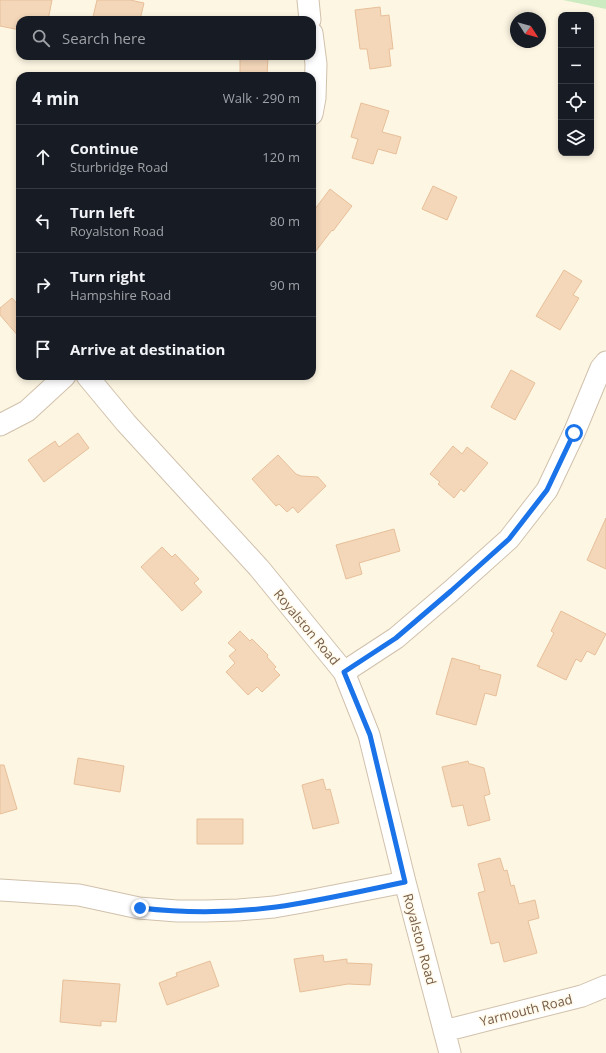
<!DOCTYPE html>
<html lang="en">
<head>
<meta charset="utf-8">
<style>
  :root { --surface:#171b24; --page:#242831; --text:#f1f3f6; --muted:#9ea1a6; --line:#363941 }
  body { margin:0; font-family:"Open Sans",sans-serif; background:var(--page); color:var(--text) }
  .controls { position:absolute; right:12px; top:12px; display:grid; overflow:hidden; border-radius:8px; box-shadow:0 2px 6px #0003 }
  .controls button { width:36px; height:36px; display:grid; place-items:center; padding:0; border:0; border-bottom:1px solid var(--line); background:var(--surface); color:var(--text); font:20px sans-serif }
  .compass { position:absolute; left:510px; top:12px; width:36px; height:36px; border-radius:50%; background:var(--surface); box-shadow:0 2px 6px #0003; rotate:126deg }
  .stop { position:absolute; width:12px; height:12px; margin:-9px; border:3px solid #1a73e8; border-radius:50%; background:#fff }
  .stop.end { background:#1a73e8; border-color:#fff; box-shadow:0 1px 4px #0008 }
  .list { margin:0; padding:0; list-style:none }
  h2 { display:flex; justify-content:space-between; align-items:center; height:52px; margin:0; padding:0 16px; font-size:17px }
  h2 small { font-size:13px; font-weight:400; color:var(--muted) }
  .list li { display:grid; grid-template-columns:26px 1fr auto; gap:12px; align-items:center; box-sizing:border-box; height:64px; padding:0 16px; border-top:1px solid var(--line) }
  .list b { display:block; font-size:15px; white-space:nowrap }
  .list p { margin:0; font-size:13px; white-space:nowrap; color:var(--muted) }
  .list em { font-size:13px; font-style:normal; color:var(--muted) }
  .icon { flex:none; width:22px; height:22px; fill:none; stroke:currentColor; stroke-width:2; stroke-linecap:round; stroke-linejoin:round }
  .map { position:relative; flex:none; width:606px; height:1053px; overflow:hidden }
  .search { position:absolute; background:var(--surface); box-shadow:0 2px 6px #0003; left:16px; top:16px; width:300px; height:44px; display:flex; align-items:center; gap:10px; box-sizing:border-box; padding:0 14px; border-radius:12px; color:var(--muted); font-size:15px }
  .panel { position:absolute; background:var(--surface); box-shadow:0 2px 6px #0003; left:16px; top:72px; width:300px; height:308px; border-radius:12px }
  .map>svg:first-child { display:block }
  .green { fill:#cdebc1 }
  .building { fill:#f4d7b9; stroke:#e7bf99 }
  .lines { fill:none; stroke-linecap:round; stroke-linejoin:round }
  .minor-casing { stroke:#d1c1ac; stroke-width:23 }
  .minor { stroke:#fff; stroke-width:21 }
  .route { stroke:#1a73e8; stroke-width:5 }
  .labels { text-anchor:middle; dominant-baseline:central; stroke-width:3; stroke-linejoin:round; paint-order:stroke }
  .street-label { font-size:13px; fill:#775d48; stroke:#fff9ea }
</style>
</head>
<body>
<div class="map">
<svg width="606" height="1053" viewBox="0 0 606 1053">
  <rect width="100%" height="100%" fill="#fdf6e3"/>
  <path class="green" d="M 563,0 L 606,0 L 606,9 Z"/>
  <path class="building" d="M 0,0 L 52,0 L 48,20 L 20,20 L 20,30 L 0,26 Z
    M 97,0 L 130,0 L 144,3 L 140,20 L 105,20 L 93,17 Z
    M 380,7 L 381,16 L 389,15 L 393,49 L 389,49 L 391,66 L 370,69 L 367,49 L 360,49 L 355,10 Z
    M 240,56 L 268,56 L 267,76 L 240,76 Z
    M 361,103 L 389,111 L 382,132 L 401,137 L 396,154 L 378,149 L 373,164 L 352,158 L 358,139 L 351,137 Z
    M 433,186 L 457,197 L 447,220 L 422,209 Z
    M 330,189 L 352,206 L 333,231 L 332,230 L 312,256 L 312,213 Z
    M 564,270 L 582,281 L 573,295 L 579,298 L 560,330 L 536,316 Z
    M 12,298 L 20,307 L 20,338 L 0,315 L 0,308 Z
    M 511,370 L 535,383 L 515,420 L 491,407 Z
    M 78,433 L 89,448 L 44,482 L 28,460 L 55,441 L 59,447 Z
    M 453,446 L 462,454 L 467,447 L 488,463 L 464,492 L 461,489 L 454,498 L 438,484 L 440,482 L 430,474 Z
    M 278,455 L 296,474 L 301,476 L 318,477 L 326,486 L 298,513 L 293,507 L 287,512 L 279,504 L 276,506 L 252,479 Z
    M 606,518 L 606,569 L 587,560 Z
    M 394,529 L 400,551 L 359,563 L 362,574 L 346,579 L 336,545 Z
    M 162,547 L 172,557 L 175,554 L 199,579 L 194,583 L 202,592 L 182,611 L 141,567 Z
    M 561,611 L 606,634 L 595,655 L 587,651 L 581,662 L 576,659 L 566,680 L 537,666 L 554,633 L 551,631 Z
    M 240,631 L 250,641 L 252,639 L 268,655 L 267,657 L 276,667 L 274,669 L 280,675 L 262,692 L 257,687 L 248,695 L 226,672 L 235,663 L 229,656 L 236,650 L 228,643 Z
    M 452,658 L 480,666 L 479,669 L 501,675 L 496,696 L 485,693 L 476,725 L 436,714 Z
    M 78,758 L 124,766 L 120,792 L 74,784 Z
    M 468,761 L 469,764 L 471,764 L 484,768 L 490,794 L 484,796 L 490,820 L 468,826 L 463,805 L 452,807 L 442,767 Z
    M 0,765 L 4,765 L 17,809 L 0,814 Z
    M 323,779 L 326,790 L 330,789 L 339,823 L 313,829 L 302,785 Z
    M 197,819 L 243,819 L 243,844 L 197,844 Z
    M 500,858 L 504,871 L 507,870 L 511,886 L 514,885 L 519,904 L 535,900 L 539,918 L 528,921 L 537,953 L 504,962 L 499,942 L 491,944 L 478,893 L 485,891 L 478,864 Z
    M 323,955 L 324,962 L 347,959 L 347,963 L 372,964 L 370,985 L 348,984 L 300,992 L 294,959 Z
    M 210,961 L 219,986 L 167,1005 L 159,983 L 177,976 L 176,973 Z
    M 63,980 L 120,984 L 116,1022 L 101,1021 L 101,1026 L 60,1022 Z"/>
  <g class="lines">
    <defs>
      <path id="minor" d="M 308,0 L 310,20
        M 312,33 L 316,64 L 315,98 L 312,114
        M 87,376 L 126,423 L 259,568 L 344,672 L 369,735 L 405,882 L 450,1053
        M 0,425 L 27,411 L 65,376
        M 344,672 L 396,638 L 451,591 L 509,539 L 547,490 L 574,433 L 601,368 L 606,362
        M 0,890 L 79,895 L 139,908 L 177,911 L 206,911 L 238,910 L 274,907 L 308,901 L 405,882
        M 444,1031 L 582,996 L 606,986"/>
    </defs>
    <use href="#minor" class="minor-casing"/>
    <use href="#minor" class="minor"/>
  </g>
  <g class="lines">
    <path class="route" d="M 140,908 C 184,913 231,913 276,907 C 319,901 362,891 405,882 L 370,735 L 344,672 L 396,638 L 451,591 L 509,539 L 547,490 L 574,433"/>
  </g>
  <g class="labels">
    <g class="street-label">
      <text transform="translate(307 627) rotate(50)">Royalston Road</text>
      <text transform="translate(420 939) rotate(75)">Royalston Road</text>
      <text transform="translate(526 1010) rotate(-14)">Yarmouth Road</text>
    </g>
  </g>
</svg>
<div class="controls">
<button>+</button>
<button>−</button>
<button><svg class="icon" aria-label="locate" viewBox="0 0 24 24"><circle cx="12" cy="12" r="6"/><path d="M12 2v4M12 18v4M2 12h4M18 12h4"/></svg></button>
<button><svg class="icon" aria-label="layers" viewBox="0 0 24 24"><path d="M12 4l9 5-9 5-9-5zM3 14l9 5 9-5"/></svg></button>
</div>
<svg class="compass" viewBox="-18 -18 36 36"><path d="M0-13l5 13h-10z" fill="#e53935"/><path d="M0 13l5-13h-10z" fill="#9ea1a6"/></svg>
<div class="stop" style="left:574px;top:433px"></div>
<div class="stop end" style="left:140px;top:908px"></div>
<div class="search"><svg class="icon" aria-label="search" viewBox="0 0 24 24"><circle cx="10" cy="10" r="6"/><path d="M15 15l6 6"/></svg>Search here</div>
<section class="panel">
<h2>4 min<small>Walk · 290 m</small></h2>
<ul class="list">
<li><svg class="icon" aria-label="ahead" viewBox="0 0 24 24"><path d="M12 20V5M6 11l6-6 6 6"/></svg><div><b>Continue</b><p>Sturbridge Road</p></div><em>120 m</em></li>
<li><svg class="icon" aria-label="left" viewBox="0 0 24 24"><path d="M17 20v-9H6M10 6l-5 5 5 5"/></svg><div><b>Turn left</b><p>Royalston Road</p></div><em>80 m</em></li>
<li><svg class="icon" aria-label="right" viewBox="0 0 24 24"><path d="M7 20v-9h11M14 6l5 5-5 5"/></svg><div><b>Turn right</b><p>Hampshire Road</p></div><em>90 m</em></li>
<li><svg class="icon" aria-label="arrive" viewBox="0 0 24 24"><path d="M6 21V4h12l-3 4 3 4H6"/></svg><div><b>Arrive at destination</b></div></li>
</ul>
</section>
</div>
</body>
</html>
